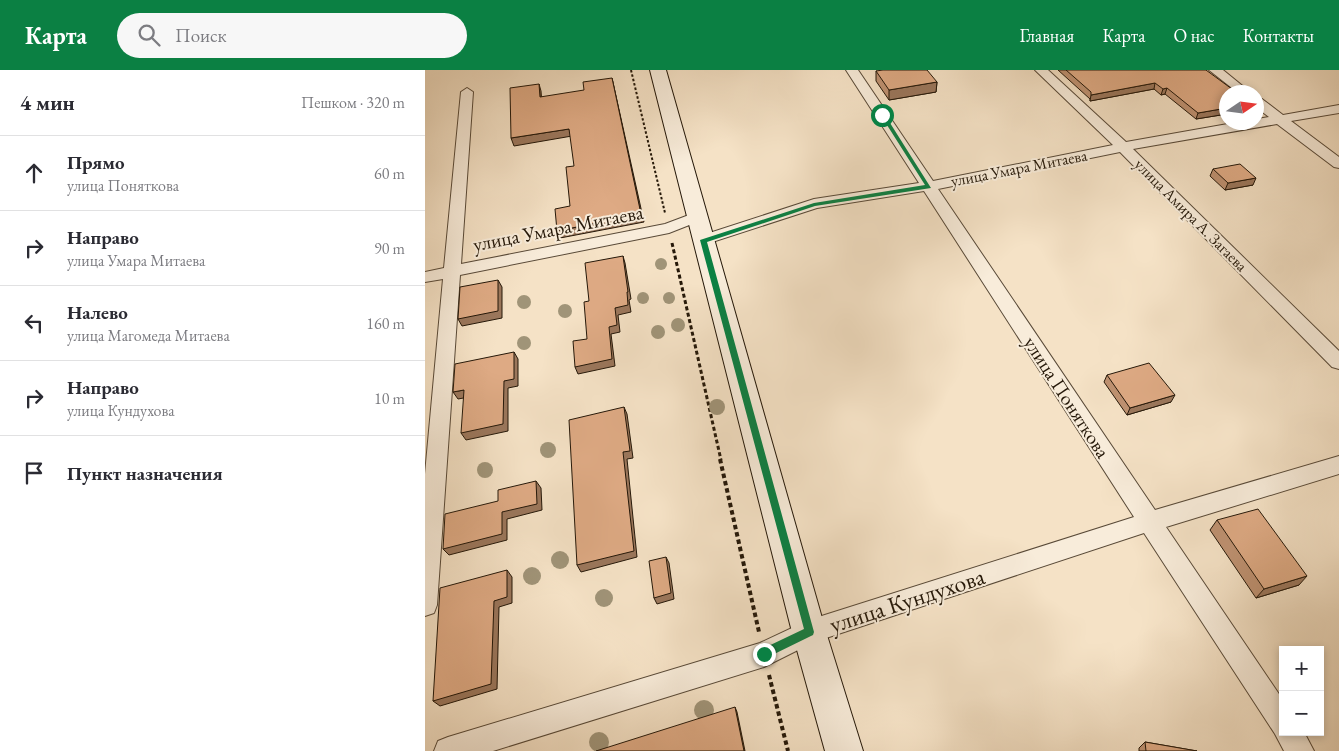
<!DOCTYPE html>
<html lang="ru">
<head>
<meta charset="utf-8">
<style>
  :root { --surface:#fff; --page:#f7f7f7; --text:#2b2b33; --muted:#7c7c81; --line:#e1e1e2; --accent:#0b8043 }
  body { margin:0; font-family:"EB Garamond",serif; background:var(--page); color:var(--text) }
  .controls { position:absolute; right:15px; bottom:15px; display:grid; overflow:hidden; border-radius:0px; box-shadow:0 2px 8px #0003 }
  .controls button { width:45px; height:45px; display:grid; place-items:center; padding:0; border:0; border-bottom:1px solid var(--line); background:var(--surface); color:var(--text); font:25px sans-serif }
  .compass { position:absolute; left:794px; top:15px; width:45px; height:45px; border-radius:50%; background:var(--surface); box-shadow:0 2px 8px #0003; rotate:77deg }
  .stop { position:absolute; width:15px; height:15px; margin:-11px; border:4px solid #0b8043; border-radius:50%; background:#fff }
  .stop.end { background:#0b8043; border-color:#fff; box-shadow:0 1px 5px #0008 }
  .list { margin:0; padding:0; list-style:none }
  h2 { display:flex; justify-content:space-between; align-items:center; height:65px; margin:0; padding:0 20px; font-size:21px }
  h2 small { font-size:16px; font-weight:400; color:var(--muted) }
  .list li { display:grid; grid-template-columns:32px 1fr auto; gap:15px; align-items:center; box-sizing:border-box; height:75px; padding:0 20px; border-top:1px solid var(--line) }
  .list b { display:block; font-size:19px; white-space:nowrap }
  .list p { margin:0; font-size:16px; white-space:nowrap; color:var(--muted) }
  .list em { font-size:16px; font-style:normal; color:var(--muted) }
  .icon { flex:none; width:28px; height:28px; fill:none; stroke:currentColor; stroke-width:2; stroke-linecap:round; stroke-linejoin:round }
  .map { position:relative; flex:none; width:914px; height:681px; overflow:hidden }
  header { display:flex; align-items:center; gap:30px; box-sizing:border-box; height:70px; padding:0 25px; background:var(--accent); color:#fff }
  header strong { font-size:24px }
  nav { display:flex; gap:28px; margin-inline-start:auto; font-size:18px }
  .search { width:350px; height:45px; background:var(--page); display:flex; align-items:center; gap:12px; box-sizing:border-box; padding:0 18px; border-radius:28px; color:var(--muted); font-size:19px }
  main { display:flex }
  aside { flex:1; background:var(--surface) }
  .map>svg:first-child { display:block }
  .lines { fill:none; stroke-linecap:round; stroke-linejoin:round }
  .street-casing { stroke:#594a38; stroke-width:2 }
  .secondary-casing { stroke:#251809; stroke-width:2 }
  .path-far2 { stroke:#251809; stroke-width:2; stroke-dasharray:2.5 2; stroke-linecap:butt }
  .path-far1 { stroke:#251809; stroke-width:3; stroke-dasharray:4 2.5; stroke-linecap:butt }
  .path { stroke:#251809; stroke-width:4; stroke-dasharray:4.5 3; stroke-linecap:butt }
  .street { fill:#f8ecda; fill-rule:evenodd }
  .secondary { fill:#f8ecda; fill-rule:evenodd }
  .tree { fill:#a09478 }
  .wall { fill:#bf9272; stroke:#251809 }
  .shaded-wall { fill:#9b775c; stroke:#251809 }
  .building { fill:#deaa84; stroke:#251809 }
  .route { fill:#0b8043 }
  .labels { text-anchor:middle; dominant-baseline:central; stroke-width:4; stroke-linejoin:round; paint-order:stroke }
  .far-street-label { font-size:16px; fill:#251809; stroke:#f8ecda }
  .street-label { font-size:20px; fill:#251809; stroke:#f8ecda }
  .near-street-label { font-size:24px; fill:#251809; stroke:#f8ecda }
</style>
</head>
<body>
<header>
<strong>Карта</strong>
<div class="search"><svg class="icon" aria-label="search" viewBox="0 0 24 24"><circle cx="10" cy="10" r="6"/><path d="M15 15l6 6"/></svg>Поиск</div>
<nav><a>Главная</a><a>Карта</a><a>О нас</a><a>Контакты</a></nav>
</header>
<main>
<aside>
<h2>4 мин<small>Пешком · 320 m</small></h2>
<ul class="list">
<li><svg class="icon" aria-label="ahead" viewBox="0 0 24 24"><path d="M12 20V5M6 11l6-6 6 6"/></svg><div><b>Прямо</b><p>улица Поняткова</p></div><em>60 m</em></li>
<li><svg class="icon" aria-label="right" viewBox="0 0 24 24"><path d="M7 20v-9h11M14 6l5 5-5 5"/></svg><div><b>Направо</b><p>улица Умара Митаева</p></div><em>90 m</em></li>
<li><svg class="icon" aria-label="left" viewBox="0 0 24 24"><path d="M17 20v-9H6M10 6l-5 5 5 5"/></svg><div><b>Налево</b><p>улица Магомеда Митаева</p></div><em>160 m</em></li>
<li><svg class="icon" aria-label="right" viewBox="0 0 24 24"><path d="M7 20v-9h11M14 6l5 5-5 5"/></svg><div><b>Направо</b><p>улица Кундухова</p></div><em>10 m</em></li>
<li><svg class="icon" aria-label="arrive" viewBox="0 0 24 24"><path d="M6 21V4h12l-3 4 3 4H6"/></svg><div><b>Пункт назначения</b></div></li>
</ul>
</aside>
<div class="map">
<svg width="914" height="681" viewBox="0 0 914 681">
  <rect width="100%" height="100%" fill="#f5e2c6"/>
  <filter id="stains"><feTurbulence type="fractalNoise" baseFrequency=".004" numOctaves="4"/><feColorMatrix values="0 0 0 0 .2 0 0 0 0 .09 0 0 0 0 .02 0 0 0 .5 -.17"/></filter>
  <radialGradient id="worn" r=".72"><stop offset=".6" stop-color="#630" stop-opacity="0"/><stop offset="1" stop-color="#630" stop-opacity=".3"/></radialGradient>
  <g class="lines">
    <defs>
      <path id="street" d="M 421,0 L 433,0 L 508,111 L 688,75 L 610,0 L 623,0 L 701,72 L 814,52 L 832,52 L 832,49 L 844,47 L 832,38 L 832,28 L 837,29 L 858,45 L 914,35 L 914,43 L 866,51 L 914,87 L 914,98 L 909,97 L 852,54 L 708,79 L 914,281 L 914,299 L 907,297 L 695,82 L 513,119 L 730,440 L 914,386 L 914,404 L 741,457 L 858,630 L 858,662 L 879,662 L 889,681 L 859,681 L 850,664 L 719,463 L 389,572 L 339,597 L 68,681 L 9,681 L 13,671 L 23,667 L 335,573 L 384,550 L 709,447 L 499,121 L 392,138 L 278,175 L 272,173 L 270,170 L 272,167 L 389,129 L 494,113 Z
        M 784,0 L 798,0 L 825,22 L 812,22 Z
        M 42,18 L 48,22 L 36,194 L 240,154 L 272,142 L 277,144 L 280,147 L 277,150 L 244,163 L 35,205 L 12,535 L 9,543 L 0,546 L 0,404 L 18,209 L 0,212 L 0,202 L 19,198 L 36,22 Z"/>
      <path id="secondary" d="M 225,0 L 241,0 L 401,562 L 438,681 L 400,681 L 367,562 Z"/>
    </defs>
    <use href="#street" class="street-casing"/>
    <use href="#secondary" class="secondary-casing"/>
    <path class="path-far2" d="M 206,0 L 240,143"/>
    <path class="path-far1" d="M 247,173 L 296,390"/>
    <path class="path" d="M 295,389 L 334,562
      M 344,605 L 363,681"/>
    <use href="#street" class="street"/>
    <use href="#secondary" class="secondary"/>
  </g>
  <g class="tree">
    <circle cx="236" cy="194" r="6"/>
    <circle cx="218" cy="228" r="6"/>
    <circle cx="244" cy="228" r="6"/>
    <circle cx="99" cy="232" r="7"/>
    <circle cx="140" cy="241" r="7"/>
    <circle cx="253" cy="255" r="7"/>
    <circle cx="233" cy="262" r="7"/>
    <circle cx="99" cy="273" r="7"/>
    <circle cx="292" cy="337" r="8"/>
    <circle cx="123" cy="380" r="8"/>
    <circle cx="60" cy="400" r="8"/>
    <circle cx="135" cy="490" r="9"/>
    <circle cx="107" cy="506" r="9"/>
    <circle cx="179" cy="528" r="9"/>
    <circle cx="279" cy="640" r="10"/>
    <circle cx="174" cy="672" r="10"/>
  </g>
  <path class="wall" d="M 633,0 L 781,0 L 802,22 L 802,44 L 771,49 L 740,24 L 736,25 L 729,19 L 665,31 L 665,29 Z
    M 451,1 L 512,12 L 511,22 L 464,30 L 451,11 Z
    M 788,99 L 828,115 L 800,120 L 785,106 Z
    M 682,305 L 746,332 L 702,345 L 679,312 Z
    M 792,450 L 874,515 L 831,528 L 785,460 Z
    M 720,672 L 772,681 L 714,681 L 714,678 Z"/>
  <path class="shaded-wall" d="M 187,8 L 219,152 L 135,168 L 132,161 L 216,144 Z
    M 512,12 L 511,22 L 464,30 L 464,20 Z
    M 730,13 L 729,19 L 665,31 L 666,25 Z
    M 114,14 L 116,21 L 117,34 L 115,27 Z
    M 742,18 L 740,24 L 736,25 L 738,19 Z
    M 802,38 L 802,44 L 771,49 L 773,43 Z
    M 144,59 L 147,66 L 89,76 L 86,68 Z
    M 831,108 L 828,115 L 800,120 L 803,113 Z
    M 198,186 L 200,193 L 206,229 L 204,230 L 206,242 L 193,245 L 195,262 L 186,264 L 190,296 L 153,304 L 150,297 L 184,257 L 190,238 Z
    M 73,210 L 77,217 L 77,248 L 37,256 L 33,249 Z
    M 89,282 L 93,289 L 93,316 L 83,318 L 83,361 L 41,370 L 36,363 L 79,311 Z
    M 39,320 L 44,327 L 33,329 L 28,322 Z
    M 750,325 L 746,332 L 702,345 L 705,338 Z
    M 199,337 L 202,344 L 208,388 L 202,389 L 212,487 L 156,502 L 152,495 L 198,382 Z
    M 111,411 L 116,418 L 117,440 L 82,449 L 82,470 L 24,485 L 18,479 L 77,442 Z
    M 241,487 L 244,493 L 249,529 L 232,534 L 229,528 Z
    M 82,500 L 87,507 L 87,533 L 74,537 L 72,619 L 15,636 L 8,631 L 69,531 Z
    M 882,506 L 874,515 L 831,528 L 839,519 Z
    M 310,637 L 312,642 L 320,681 L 319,681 Z"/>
  <path class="building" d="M 458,0 L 502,0 L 512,12 L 464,20 L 451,1 Z
    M 641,0 L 781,0 L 811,22 L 802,22 L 802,38 L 773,43 L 742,18 L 738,19 L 730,13 L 666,25 L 666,22 Z
    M 187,8 L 216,144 L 132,161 L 130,139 L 145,136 L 141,97 L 149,96 L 144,59 L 86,68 L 85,18 L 114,14 L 115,27 L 159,20 L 158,12 Z
    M 815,94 L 831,108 L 803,113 L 788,99 Z
    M 198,186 L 203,222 L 202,222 L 203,235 L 190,238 L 192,255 L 184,257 L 187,289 L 150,297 L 148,271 L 162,269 L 159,232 L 164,231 L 160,193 Z
    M 73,210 L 73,241 L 33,249 L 35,217 Z
    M 89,282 L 89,309 L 79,311 L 78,354 L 36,363 L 39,320 L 28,322 L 30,294 Z
    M 724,293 L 750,325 L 705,338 L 682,305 Z
    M 199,337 L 205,381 L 198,382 L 209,481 L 152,495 L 144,350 Z
    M 111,411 L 112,434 L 77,442 L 77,464 L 18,479 L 20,444 L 73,431 L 73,420 Z
    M 833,439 L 882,506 L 839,519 L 792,450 Z
    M 241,487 L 246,523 L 229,528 L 224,491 Z
    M 82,500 L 82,527 L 69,531 L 66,614 L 8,631 L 15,518 Z
    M 310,637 L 319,681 L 171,681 Z
    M 720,672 L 772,681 L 721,681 Z"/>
  <path class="route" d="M 455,44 L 460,45 L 506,118 L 390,136 L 282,172 L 389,562 L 388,565 L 339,589 L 335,587 L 334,584 L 335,580 L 379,559 L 275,170 L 389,133 L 500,115 Z"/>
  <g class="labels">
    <g class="far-street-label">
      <text transform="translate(594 98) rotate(-11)">улица Умара Митаева</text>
      <text transform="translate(766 145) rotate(45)">улица Амира А. Загаева</text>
    </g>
    <g class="street-label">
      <text transform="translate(133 158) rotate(-11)">улица Умара Митаева</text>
      <text transform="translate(642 327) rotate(57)">улица Поняткова</text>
    </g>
    <g class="near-street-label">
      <text transform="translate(482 530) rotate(-18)">улица Кундухова</text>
    </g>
  </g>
  <rect width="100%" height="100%" filter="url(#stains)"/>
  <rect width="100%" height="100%" fill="url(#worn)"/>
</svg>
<div class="controls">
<button>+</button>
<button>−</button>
</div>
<svg class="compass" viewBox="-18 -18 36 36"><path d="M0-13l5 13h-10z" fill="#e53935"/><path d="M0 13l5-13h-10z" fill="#7c7c81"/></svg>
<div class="stop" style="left:457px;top:45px"></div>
<div class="stop end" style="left:339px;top:584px"></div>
</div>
</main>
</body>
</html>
